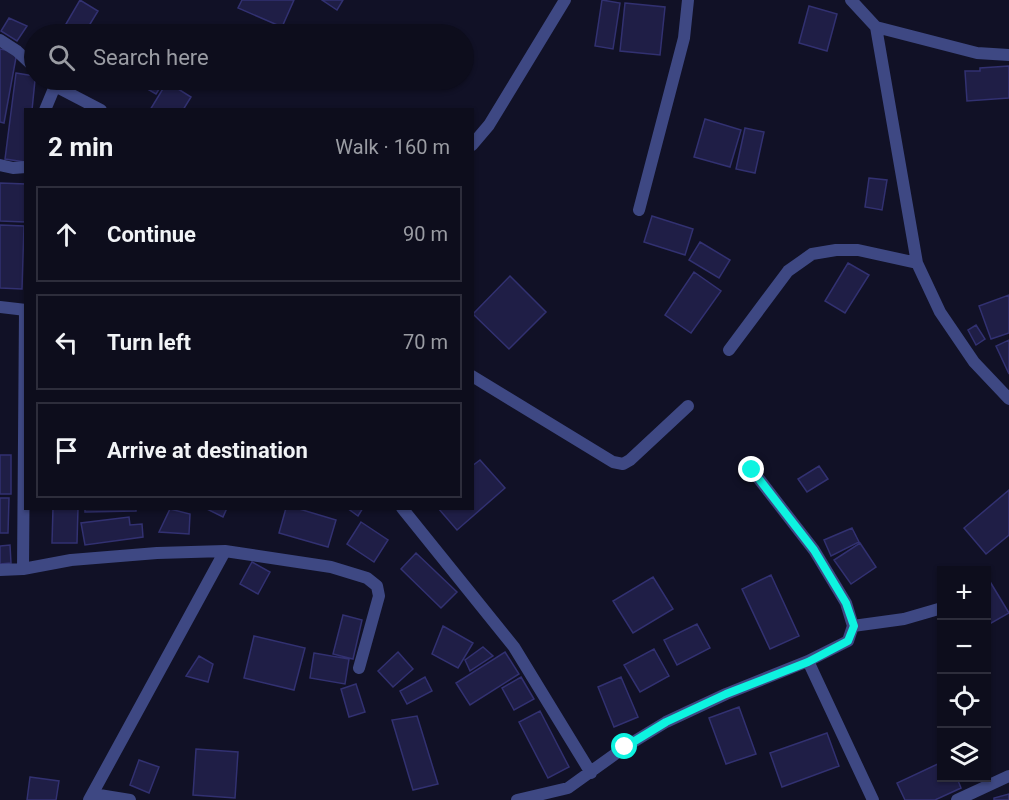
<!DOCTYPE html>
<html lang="en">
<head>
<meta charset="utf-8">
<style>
  :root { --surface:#0d0d1c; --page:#161625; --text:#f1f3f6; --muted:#9a9ca3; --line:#2d2d3b }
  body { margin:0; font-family:Roboto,sans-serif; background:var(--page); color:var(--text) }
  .controls { position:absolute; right:18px; bottom:18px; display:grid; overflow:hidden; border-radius:0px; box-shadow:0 2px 4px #0004 }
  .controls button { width:54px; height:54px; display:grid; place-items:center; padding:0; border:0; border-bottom:2px solid var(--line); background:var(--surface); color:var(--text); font:30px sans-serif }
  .stop { position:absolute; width:18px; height:18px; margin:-14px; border:4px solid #0ef3e0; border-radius:50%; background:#fff }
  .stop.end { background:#0ef3e0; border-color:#fff; box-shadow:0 2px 6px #0008 }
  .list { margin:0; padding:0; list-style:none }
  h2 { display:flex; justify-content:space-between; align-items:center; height:78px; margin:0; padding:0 24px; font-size:26px }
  h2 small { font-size:20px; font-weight:400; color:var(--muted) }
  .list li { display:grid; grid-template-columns:39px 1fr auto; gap:18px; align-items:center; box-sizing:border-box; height:96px; margin:0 12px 12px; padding:0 12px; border:2px solid var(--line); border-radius:0px }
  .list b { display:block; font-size:22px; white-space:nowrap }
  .list em { font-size:20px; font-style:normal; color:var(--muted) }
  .icon { flex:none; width:33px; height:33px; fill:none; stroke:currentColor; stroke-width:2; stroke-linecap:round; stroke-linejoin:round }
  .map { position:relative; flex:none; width:1009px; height:800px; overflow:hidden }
  .search { position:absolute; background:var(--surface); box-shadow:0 2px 4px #0004; left:24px; top:24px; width:450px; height:66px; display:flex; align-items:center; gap:15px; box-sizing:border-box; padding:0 21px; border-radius:33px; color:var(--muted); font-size:22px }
  .panel { position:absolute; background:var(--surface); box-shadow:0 2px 4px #0004; left:24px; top:108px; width:450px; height:402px; border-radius:0px }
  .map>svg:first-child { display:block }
  .building { fill:#1f1e46; stroke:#323171; stroke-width:1.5 }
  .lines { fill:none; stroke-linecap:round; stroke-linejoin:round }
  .minor { stroke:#3e4883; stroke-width:12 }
  .route { stroke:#0ef3e0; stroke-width:8 }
</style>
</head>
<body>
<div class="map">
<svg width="1009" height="800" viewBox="0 0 1009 800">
  <rect width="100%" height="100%" fill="#111126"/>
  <path class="building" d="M 80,0 L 98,11 L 84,34 L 66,24 Z
    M 242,0 L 294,0 L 282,27 L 238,8 Z
    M 322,0 L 343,0 L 337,10 Z
    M 602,0 L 620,3 L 613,49 L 595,46 Z
    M 625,3 L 665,7 L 660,55 L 620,51 Z
    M 809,6 L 837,14 L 827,51 L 799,43 Z
    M 9,18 L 27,26 L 17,41 L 1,31 Z
    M 0,49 L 17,52 L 4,123 L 0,122 Z
    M 1009,66 L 1009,98 L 967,101 L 965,71 L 980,71 L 980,68 Z
    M 16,73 L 34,76 L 35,80 L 32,110 L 26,110 L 25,162 L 5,159 Z
    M 132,80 L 165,80 L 156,94 Z
    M 167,82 L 191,97 L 183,110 L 150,110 Z
    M 705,119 L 741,130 L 730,167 L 694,157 Z
    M 745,128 L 764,132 L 755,173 L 736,169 Z
    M 869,178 L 887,180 L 882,210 L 865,207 Z
    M 0,183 L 26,184 L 25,222 L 0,221 Z
    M 652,216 L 693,229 L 685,255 L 644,242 Z
    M 0,225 L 24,226 L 22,289 L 0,288 Z
    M 700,242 L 730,260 L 719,278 L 689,260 Z
    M 848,263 L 869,275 L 845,313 L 825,301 Z
    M 694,272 L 721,291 L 691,333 L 665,315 Z
    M 510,276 L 546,312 L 509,349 L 473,314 Z
    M 1009,295 L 1009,333 L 991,339 L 979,306 Z
    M 976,325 L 985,339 L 976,345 L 968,330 Z
    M 1009,340 L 1009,374 L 996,346 Z
    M 0,455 L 11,455 L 11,494 L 0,494 Z
    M 480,460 L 505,488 L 457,530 L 438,508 L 472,508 L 472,466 Z
    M 819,466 L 828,479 L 807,492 L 798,479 Z
    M 1009,490 L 1009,535 L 986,554 L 964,528 Z
    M 0,498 L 9,498 L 8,533 L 0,533 Z
    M 53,508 L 78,508 L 77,543 L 52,543 Z
    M 85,508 L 136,508 L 136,511 L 85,512 Z
    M 205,508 L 227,508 L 223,517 Z
    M 286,508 L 296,508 L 336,520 L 328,547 L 279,533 Z
    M 347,508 L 363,508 L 358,516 Z
    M 170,509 L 190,514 L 189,534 L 159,532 Z
    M 129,517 L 130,525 L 142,524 L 143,537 L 85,545 L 81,523 Z
    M 361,522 L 388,540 L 374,562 L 347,544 Z
    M 852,528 L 859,542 L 831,556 L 824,540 Z
    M 860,543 L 876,567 L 851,584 L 834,560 Z
    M 10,545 L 11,563 L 0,564 L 0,546 Z
    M 416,553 L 457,592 L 441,608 L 401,569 Z
    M 252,562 L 270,572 L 258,594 L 240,584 Z
    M 771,575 L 799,636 L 770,649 L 742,589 Z
    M 986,575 L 1009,613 L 986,626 Z
    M 653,577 L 673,609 L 633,633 L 613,601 Z
    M 343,615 L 362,620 L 353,659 L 333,654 Z
    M 697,624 L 710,648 L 677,665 L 664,640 Z
    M 443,626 L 473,643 L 458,668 L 432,654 Z
    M 254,636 L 305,648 L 294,690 L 244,678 Z
    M 483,647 L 493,656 L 470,671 L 465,660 Z
    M 654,649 L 669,676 L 640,692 L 624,665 Z
    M 398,652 L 413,669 L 393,687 L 378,671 Z
    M 505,652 L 519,674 L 470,705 L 456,683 Z
    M 314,653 L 349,659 L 345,684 L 310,678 Z
    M 199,656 L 213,664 L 208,682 L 186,676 Z
    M 425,677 L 432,691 L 407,704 L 400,691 Z
    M 521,677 L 534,699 L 514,710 L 502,688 Z
    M 621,677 L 638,717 L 614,727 L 598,687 Z
    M 356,684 L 365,712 L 349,717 L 341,689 Z
    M 739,707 L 756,754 L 726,764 L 709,718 Z
    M 540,711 L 569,767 L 548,778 L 519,722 Z
    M 417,716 L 438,784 L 413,790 L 392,720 Z
    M 827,733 L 839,766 L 782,787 L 770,753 Z
    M 196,749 L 238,752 L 235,798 L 193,795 Z
    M 139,760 L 159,767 L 149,793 L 130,785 Z
    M 942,762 L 942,778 L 957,778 L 961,788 L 935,800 L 905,800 L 897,783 Z
    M 30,777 L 59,781 L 56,800 L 27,800 Z
    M 1009,794 L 1009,800 L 994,800 L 994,798 Z"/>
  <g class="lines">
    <path class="minor" d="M 851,0 L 876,27 L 917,263 L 940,312 L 974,362 L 1009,399
      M 876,27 L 977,53 L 1009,55
      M 0,40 L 17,51 L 34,67
      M 45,110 L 55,86 L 101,110
      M 472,145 L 489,125 L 565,0
      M 0,165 L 13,168 L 26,167
      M 639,210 L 684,38 L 688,0
      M 0,307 L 26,310
      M 729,350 L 788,271 L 812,254 L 836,250 L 858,250 L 917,263
      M 472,376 L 613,462 L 623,464 L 630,460 L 688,406
      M 402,508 L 514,647 L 591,773
      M 23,569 L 25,310
      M 0,570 L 23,569 L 71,560 L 157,553 L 225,551 L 331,567 L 367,578 L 377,586 L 379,596 L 359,668
      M 853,626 L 904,619 L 942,608
      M 808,661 L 873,800
      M 93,794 L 130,800
      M 89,800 L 225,551
      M 517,800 L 568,788 L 625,747 L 666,722 L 726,694 L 808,661 L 848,641 L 853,626 L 846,603 L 814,550 L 752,470
      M 957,800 L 1009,776"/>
  </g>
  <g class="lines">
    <path class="route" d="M 625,747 L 666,722 L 726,694 L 808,662 L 848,641 L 854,626 L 846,603 L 814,550 L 752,470"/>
  </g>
</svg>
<div class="controls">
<button>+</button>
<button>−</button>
<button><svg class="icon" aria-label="locate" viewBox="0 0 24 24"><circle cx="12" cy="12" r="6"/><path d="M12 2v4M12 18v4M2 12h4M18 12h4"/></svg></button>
<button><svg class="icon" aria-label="layers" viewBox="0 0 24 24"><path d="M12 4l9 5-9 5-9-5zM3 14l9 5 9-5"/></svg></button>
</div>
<div class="stop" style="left:625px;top:747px"></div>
<div class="stop end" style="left:752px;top:470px"></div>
<div class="search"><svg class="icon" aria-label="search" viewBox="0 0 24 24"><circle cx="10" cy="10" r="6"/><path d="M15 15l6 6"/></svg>Search here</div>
<section class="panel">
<h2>2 min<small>Walk · 160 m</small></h2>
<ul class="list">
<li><svg class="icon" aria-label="ahead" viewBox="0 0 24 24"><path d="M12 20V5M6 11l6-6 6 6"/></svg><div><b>Continue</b></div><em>90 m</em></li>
<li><svg class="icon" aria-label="left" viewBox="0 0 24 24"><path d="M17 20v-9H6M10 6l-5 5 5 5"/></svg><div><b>Turn left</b></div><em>70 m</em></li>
<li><svg class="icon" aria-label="arrive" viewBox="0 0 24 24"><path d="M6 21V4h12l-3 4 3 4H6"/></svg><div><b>Arrive at destination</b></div></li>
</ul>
</section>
</div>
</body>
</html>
